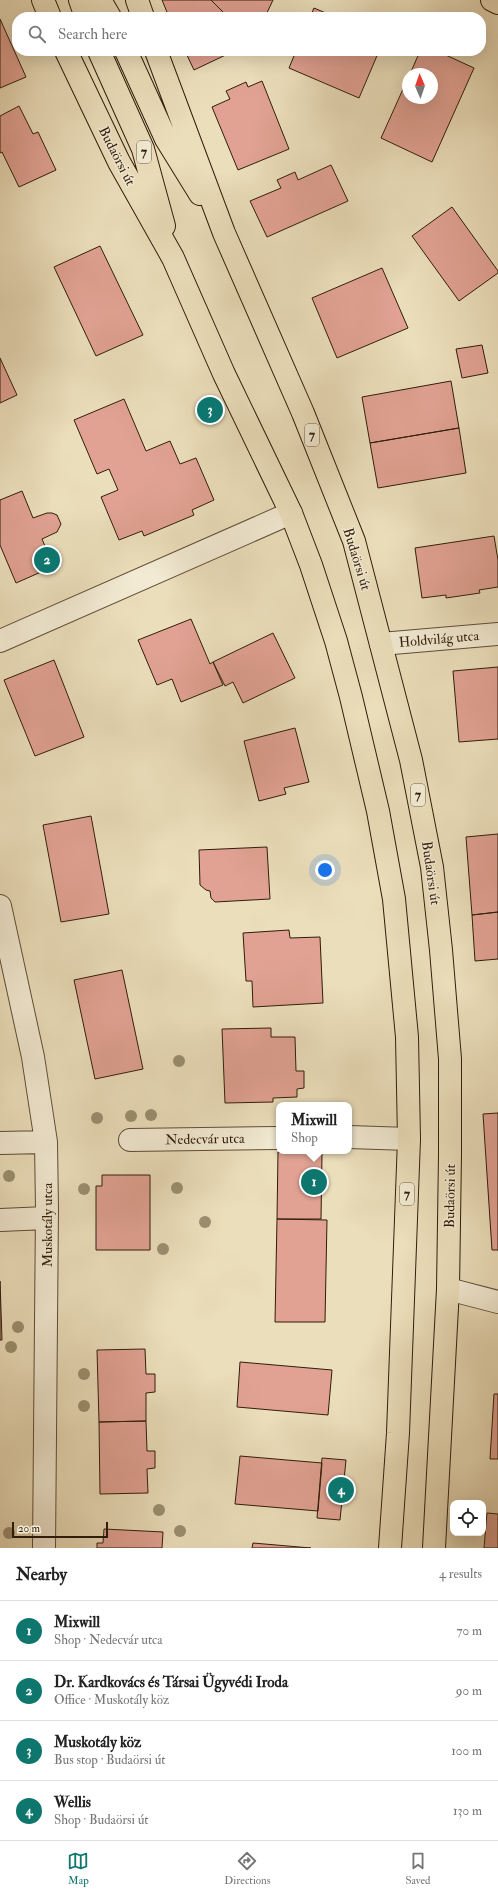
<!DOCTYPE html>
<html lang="en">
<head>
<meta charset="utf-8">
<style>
  :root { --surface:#fff; --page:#f6f6f6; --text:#222; --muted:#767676; --line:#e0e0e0; --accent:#0f766e }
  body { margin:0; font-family:"IM FELL Double Pica",serif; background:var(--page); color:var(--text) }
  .controls { position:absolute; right:12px; bottom:12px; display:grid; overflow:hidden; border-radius:8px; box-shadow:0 4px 16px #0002 }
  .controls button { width:36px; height:36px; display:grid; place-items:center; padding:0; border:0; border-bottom:1px solid var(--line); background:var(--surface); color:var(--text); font:20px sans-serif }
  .compass { position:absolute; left:402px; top:68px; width:36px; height:36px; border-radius:50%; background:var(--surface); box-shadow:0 4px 16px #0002; rotate:358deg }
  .scale { position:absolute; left:12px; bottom:10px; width:96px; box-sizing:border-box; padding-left:4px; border:2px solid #301d0a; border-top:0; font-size:11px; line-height:14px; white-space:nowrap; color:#301d0a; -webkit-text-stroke:3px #f2ead3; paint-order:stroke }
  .you { position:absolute; left:325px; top:870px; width:14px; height:14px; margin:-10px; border:3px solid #fff; border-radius:50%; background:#1a73e8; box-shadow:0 0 0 6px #1a73e833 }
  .badge { display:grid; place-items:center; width:26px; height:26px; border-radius:50%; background:var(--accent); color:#fff; font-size:13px; font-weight:700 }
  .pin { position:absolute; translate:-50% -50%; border:2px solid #fff; box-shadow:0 1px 4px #0006 }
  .popup { position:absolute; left:276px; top:1102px; width:76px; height:52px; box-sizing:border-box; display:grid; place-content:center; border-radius:8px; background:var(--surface); filter:drop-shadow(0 1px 3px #0005); font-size:13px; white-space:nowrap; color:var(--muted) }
  .popup b { font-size:15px; color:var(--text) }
  .popup::after { content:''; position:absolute; left:50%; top:100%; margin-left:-8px; border:8px solid transparent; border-top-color:var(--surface) }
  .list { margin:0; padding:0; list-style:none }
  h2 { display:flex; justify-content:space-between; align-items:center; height:52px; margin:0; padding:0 16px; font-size:17px }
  h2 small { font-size:13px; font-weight:400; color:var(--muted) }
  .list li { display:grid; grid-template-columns:26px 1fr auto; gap:12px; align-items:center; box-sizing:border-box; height:60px; padding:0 16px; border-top:1px solid var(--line) }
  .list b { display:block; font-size:15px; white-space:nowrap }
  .list p { margin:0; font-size:13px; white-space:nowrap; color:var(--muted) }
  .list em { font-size:13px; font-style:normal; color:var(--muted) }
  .icon { flex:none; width:22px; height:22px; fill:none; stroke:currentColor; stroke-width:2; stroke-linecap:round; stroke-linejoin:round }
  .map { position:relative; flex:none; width:498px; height:1548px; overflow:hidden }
  .search { position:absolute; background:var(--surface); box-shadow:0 4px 16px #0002; left:12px; right:12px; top:12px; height:44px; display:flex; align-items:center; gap:10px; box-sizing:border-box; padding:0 14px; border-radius:16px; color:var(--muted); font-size:15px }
  .sheet { height:292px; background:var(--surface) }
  nav { display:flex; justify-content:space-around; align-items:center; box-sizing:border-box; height:56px; border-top:1px solid var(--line); background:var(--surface); font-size:11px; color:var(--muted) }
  nav a { display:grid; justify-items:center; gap:2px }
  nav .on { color:var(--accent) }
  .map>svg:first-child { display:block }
  .building { fill:#e1a293; stroke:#301d0a }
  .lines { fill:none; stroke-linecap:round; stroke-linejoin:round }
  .minor-casing { stroke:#5f4d36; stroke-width:24 }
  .major-casing { stroke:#301d0a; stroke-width:24 }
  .minor { stroke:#f2ead3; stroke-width:22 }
  .major { stroke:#ebdebb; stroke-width:22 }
  .tree { fill:#9b8f70 }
  .labels { text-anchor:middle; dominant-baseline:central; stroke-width:3; stroke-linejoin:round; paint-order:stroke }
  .shield { fill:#f2ead3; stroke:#6a5a46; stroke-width:1 }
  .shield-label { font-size:13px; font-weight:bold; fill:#301d0a }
  .street-label { font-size:14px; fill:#301d0a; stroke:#f2ead3 }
</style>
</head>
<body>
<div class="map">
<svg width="498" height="1548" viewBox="0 0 498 1548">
  <rect width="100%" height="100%" fill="#ebdebb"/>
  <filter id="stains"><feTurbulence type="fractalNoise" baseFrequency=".005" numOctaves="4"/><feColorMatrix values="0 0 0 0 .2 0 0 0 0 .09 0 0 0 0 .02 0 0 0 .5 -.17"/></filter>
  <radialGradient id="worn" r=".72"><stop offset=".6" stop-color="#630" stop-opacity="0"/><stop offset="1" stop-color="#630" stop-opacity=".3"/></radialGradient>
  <path class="building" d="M 162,0 L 211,0 L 228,17 L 169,17 Z
    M 211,0 L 273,0 L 265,17 L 228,17 Z
    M 314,8 L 335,17 L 310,17 Z
    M 0,19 L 26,77 L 0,88 Z
    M 185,51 L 234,51 L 194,70 Z
    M 296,51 L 379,51 L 359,98 L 289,68 Z
    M 420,51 L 437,51 L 474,68 L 432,162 L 381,138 L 408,78 L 408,98 L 432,98 L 432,74 L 410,74 Z
    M 262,81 L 289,149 L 238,170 L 212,107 L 230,99 L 226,91 L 246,82 L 248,87 Z
    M 19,106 L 33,134 L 38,132 L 56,170 L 19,187 L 2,152 L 0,153 L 0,116 Z
    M 331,165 L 348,201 L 267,237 L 250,201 L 281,188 L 277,180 L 295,172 L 298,180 Z
    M 452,207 L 498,271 L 498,273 L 459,301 L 412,236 Z
    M 100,246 L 143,335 L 96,356 L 54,267 Z
    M 382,268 L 408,328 L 337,358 L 312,298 Z
    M 482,345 L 488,373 L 462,378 L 456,349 Z
    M 0,358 L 17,395 L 0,403 Z
    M 451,381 L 459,428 L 370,443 L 362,397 Z
    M 124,399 L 146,451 L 170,441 L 180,464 L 196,458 L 214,500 L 192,510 L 194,515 L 144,536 L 142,531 L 119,540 L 101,497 L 118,490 L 109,469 L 97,474 L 74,420 Z
    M 459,428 L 466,473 L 378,488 L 370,443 Z
    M 22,491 L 33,518 L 47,513 L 52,513 L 57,515 L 61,524 L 57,532 L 42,539 L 52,563 L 40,568 L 41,572 L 16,583 L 0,545 L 0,500 Z
    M 494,536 L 498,560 L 498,587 L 479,590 L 480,593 L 446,598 L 446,595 L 422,598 L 415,548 Z
    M 191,619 L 210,664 L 213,662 L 223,685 L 181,702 L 172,679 L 157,685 L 138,640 Z
    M 273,633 L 295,678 L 243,703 L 233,682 L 225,686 L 213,662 Z
    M 54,660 L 84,737 L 35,756 L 4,680 Z
    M 498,667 L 498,739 L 459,742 L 453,671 Z
    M 295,728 L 309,782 L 284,788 L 286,794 L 259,801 L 244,741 Z
    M 91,816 L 109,914 L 61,922 L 43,825 Z
    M 498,834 L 498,912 L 472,915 L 466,837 Z
    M 267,847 L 270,899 L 215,902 L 211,898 L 210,891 L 206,890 L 200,885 L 199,850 Z
    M 498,912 L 498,959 L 475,961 L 472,915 Z
    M 289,930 L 290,938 L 320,937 L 323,1003 L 253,1007 L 252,981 L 246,981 L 243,933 Z
    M 122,970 L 143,1069 L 95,1079 L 74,980 Z
    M 271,1028 L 271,1037 L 295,1037 L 296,1071 L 304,1071 L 304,1088 L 297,1089 L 297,1097 L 273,1098 L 273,1102 L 225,1103 L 222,1029 Z
    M 498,1113 L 498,1250 L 492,1250 L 483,1114 Z
    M 278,1152 L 322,1153 L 321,1219 L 277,1219 Z
    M 102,1175 L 150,1175 L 150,1250 L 96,1250 L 96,1186 L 102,1186 Z
    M 277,1219 L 327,1220 L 325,1322 L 275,1322 Z
    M 0,1281 L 2,1340 L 0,1340 Z
    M 145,1349 L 146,1374 L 155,1374 L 155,1392 L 146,1393 L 146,1421 L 99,1422 L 97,1350 Z
    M 240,1362 L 332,1370 L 328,1415 L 237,1407 Z
    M 494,1394 L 498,1394 L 498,1459 L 490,1459 Z
    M 146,1421 L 147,1451 L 155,1451 L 155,1468 L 147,1469 L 148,1493 L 100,1494 L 99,1422 Z
    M 240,1456 L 322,1463 L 318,1511 L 235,1504 Z
    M 322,1458 L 346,1460 L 340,1520 L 317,1518 Z
    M 487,1513 L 498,1514 L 498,1548 L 484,1548 Z
    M 104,1529 L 163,1532 L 162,1548 L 97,1548 L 97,1543 L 103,1543 Z
    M 253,1543 L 311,1548 L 252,1548 Z"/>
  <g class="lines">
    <defs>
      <path id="minor" d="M 0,641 L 291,513
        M 381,644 L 498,634
        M 0,906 L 33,1057 L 46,1142 L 47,1209 L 44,1548
        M 349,1137 L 409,1139
        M 130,1140 L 279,1138
        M 0,1143 L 46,1142
        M 0,1220 L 47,1218
        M 448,1289 L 498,1302"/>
      <path id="major" d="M 43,0 L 50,17
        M 80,0 L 86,17
        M 100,0 L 110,17
        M 137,0 L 143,17
        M 492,0 L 498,3
        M 66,51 L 119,162 L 173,258 L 224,374 L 291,513 L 311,565 L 336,641 L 351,697 L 378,811 L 394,899 L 407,1037 L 409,1139 L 398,1433 L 390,1548
        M 99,51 L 143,149 L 164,226
        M 126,51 L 166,139 L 200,194
        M 156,51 L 224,233 L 303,413 L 354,541 L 411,760 L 432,867 L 441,950 L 450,1059 L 450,1154 L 448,1289 L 434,1548"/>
    </defs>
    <use href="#minor" class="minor-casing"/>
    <use href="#major" class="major-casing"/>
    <use href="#minor" class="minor"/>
    <use href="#major" class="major"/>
  </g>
  <g class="tree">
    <circle cx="179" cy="1061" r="6"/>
    <circle cx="151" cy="1115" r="6"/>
    <circle cx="131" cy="1116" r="6"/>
    <circle cx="97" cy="1118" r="6"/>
    <circle cx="9" cy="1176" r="6"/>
    <circle cx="177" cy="1188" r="6"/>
    <circle cx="84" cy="1189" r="6"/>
    <circle cx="205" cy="1222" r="6"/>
    <circle cx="163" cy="1249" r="6"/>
    <circle cx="18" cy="1327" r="6"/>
    <circle cx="11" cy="1347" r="6"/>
    <circle cx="84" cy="1374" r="6"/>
    <circle cx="84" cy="1406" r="6"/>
    <circle cx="159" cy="1510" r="6"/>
    <circle cx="180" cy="1531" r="6"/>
    <circle cx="9" cy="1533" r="6"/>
  </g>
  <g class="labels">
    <g class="shield">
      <rect x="137" y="141" width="14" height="22" rx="3"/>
      <rect x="305" y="424" width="14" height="22" rx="3"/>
      <rect x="411" y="784" width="14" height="22" rx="3"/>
      <rect x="400" y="1183" width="14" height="22" rx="3"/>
    </g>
    <g class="shield-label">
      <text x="144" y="152">7</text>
      <text x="312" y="435">7</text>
      <text x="418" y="795">7</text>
      <text x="407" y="1194">7</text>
    </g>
    <g class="street-label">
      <text transform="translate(117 156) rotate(63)">Budaörsi út</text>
      <text transform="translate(357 559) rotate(73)">Budaörsi út</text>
      <text transform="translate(439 639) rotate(-5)">Holdvilág utca</text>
      <text transform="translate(431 873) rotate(82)">Budaörsi út</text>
      <text transform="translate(205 1139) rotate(-1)">Nedecvár utca</text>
      <text transform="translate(450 1196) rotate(-89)">Budaörsi út</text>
      <text transform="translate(47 1225) rotate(-90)">Muskotály utca</text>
    </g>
  </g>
  <rect width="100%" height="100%" filter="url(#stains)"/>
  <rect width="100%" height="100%" fill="url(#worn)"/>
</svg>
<div class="controls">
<button><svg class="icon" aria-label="locate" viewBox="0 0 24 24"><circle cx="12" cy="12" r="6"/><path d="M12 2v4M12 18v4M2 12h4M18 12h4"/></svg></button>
</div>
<svg class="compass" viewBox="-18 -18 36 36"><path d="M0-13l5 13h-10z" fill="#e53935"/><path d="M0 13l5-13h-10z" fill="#767676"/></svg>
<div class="scale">20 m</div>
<div class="you"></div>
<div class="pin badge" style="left:314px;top:1182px">1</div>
<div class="popup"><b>Mixwill</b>Shop</div>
<div class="pin badge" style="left:47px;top:560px">2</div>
<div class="pin badge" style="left:210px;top:410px">3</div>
<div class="pin badge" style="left:341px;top:1490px">4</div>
<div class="search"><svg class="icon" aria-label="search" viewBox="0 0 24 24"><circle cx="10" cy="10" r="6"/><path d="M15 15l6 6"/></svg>Search here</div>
</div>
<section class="sheet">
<h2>Nearby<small>4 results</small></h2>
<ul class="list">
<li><span class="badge">1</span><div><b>Mixwill</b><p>Shop · Nedecvár utca</p></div><em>70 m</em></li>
<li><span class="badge">2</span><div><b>Dr. Kardkovács és Társai Ügyvédi Iroda</b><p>Office · Muskotály köz</p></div><em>90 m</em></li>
<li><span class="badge">3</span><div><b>Muskotály köz</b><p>Bus stop · Budaörsi út</p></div><em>100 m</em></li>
<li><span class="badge">4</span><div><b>Wellis</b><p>Shop · Budaörsi út</p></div><em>130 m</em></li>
</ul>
</section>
<nav>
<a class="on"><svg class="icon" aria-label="map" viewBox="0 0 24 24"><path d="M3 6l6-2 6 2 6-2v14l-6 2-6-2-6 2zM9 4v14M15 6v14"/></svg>Map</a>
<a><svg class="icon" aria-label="directions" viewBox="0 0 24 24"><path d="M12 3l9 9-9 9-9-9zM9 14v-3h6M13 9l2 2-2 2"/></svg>Directions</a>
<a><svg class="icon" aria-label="saved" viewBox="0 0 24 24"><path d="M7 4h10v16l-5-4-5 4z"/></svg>Saved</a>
</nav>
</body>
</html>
